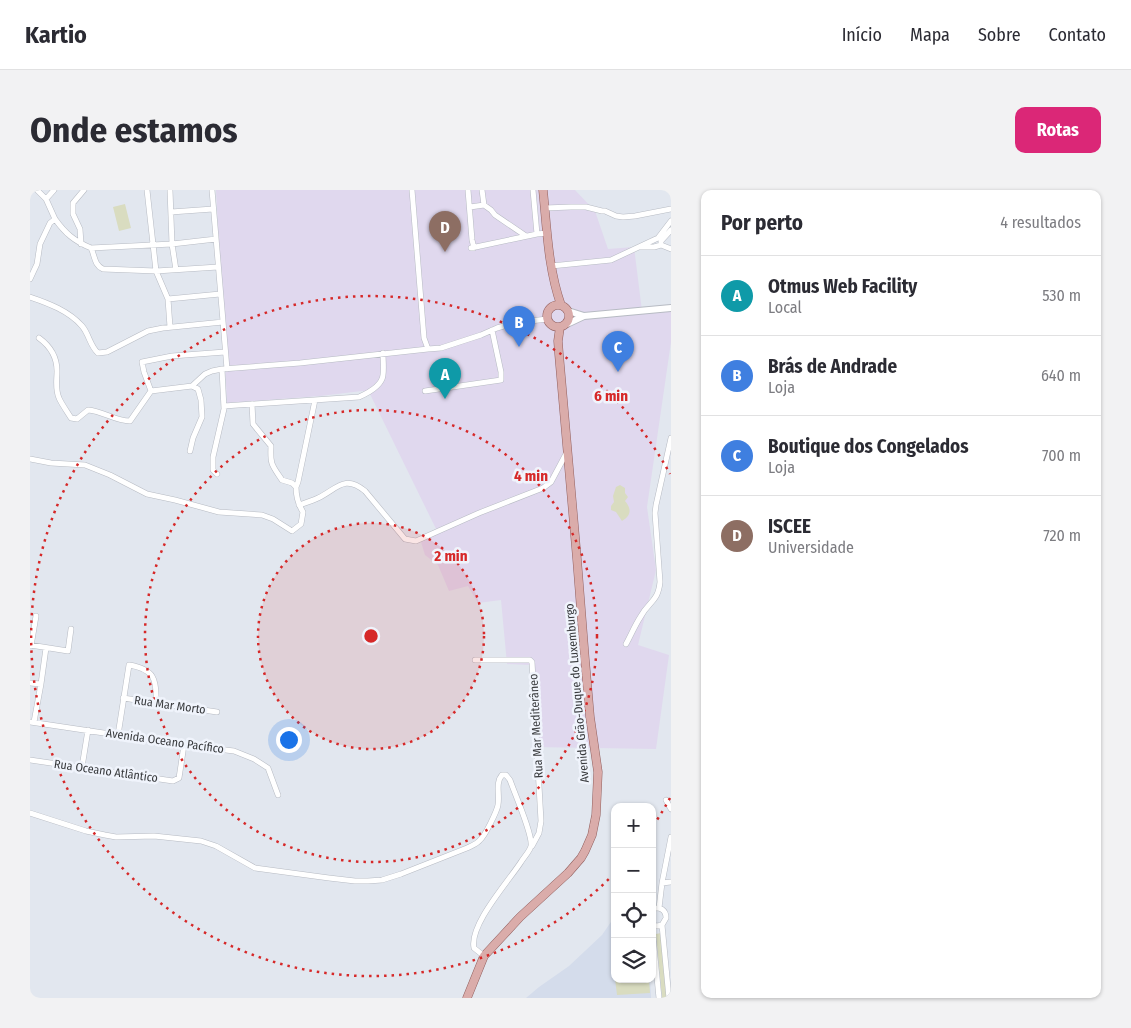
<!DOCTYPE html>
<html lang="pt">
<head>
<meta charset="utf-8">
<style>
  :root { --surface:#fff; --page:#f2f2f3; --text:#2b2b33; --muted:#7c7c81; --line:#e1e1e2; --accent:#db2777 }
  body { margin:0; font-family:"Fira Sans Condensed",sans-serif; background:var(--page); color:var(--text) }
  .controls { position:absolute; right:15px; bottom:15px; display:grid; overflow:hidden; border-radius:10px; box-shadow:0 1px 4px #0004 }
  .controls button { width:45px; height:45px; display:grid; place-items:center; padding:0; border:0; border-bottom:1px solid var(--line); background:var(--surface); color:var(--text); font:25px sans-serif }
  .you { position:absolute; left:258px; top:549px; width:18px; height:18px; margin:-12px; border:4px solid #fff; border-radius:50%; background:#1a73e8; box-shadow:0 0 0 8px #1a73e833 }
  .badge { display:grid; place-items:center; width:32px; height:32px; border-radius:50%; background:var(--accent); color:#fff; font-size:16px; font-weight:700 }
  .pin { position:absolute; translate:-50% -41px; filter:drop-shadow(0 1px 2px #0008) }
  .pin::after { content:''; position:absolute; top:26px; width:18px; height:15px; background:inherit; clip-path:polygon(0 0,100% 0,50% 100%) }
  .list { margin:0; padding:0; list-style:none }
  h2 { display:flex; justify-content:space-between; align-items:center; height:65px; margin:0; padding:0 20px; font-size:21px }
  h2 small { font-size:16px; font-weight:400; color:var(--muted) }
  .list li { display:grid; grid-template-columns:32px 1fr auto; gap:15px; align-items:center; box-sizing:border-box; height:80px; padding:0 20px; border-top:1px solid var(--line) }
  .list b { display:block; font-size:19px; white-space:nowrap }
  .list p { margin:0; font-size:16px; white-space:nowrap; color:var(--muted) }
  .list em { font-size:16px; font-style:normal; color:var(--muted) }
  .icon { flex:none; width:28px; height:28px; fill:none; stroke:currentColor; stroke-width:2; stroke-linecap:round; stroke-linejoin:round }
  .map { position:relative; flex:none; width:641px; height:808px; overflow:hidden; border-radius:10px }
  header { display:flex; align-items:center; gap:30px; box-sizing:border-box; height:70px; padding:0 25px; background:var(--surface); border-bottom:1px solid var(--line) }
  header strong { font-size:24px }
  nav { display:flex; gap:28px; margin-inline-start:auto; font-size:18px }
  .intro { display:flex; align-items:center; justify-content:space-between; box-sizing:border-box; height:120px; padding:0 30px }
  h1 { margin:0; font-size:35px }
  .button { padding:12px 22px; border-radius:10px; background:var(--accent); color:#fff; font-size:18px; font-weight:700 }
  main { display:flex; gap:30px; padding:0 30px }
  aside { flex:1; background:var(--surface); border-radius:10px; box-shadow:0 1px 4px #0004 }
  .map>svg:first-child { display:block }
  .built { fill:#d4dceb }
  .industrial { fill:#e0d8ee }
  .green { fill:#d9dcc0 }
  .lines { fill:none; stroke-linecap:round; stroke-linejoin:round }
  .minor-casing { stroke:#b7bbc3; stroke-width:6 }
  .tertiary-casing { stroke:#b7bbc3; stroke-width:8 }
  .primary-casing { stroke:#92605f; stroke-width:9 }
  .minor { stroke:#fff; stroke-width:5 }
  .tertiary { stroke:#fff; stroke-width:6 }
  .primary { stroke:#daacaa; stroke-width:8 }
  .ring { fill:none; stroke:#d62828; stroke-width:2.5; stroke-dasharray:2.5 5 }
  .labels { text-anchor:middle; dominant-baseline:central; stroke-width:5; stroke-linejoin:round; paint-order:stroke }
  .street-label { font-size:12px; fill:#383a3d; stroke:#f0f4fc }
  .centre { fill:#d62828; stroke:#f0f4fc; stroke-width:2.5 }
  .ring-label { font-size:15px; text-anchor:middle; font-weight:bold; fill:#d62828; stroke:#f0f4fc; stroke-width:5; stroke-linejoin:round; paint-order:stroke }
</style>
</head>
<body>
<header>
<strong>Kartio</strong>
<nav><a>Início</a><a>Mapa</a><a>Sobre</a><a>Contato</a></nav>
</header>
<div class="intro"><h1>Onde estamos</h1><a class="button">Rotas</a></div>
<main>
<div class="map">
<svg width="641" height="808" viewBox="0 0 641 808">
  <rect width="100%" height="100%" fill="#e2e7ef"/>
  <path class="built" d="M 585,726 L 585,789 L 620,789 L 621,808 L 496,808 L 509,797 L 539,776 L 572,745 Z"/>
  <path class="industrial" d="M 186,0 L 545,0 L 565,21 L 578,59 L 604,57 L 612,121 L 641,119 L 641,152 L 617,317 L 626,380 L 608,455 L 639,465 L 626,559 L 503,557 L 500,475 L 477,474 L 471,410 L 448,413 L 438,396 L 419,401 L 408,375 L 395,365 L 391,352 L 408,343 L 339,202 L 332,201 L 290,206 L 197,213 Z"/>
  <path class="green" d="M 95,14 L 101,38 L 89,41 L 83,17 Z
    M 590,295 L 595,298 L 595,303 L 598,307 L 595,311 C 602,319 601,326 592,331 L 586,322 L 581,320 L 581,316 L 584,312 L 583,306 L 586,297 Z
    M 631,743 L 637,808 L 632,808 L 626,744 Z
    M 585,789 L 619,789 L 620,803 L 587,805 Z"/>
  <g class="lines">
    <defs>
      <path id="minor" d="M 117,0 L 126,81 L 138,109 L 140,137
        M 140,0 L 142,54 L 146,80
        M 182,0 L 197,179
        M 382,0 L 394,148 L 398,159
        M 438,0 L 442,50 L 444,58
        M 452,0 L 454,15
        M 503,0 L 507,44
        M 16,9 L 24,0
        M 440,17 L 454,15 L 461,20 L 465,25 L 496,46
        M 515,18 L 541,17 L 556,17 L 572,21 L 575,21 L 586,26 L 593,27 L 605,26 L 641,19
        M 141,22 L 183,19
        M 25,29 C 35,43 44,51 61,58 L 142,54 L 186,49
        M 51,54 L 50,39 L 43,24 L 43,13 L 54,0
        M 630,55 L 631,55 L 631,51 L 641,40
        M 610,57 L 624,57 L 631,55 L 641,59
        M 61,58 C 65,66 64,75 73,79 L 126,81 L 188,77
        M 441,58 L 507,44 L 517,43
        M 521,76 L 581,70 L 628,48 L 641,31
        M 0,89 L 7,74 L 10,54 L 20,33 L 25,29 L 16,9 L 7,0
        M 0,107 C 18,113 39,121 52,136 C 59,144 60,156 68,163 L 77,162 L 118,141 L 133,138 L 193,132
        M 138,109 L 190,104
        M 9,148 C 20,156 27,167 27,181 C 27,190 25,199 29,208 C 31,213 38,223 41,228 L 47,229 L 58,220 C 73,221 85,231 100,231 L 121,201 L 162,196 L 175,184 L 182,181 L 192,179
        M 121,201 L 114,182 L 112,172 L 142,166 L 195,162
        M 395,201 L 471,190 L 471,182 L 462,140
        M 194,216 L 329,207 C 338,203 352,196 353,185 C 354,178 353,170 353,163
        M 160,261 L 163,248 L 172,227 L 171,210 L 168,199 L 162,196
        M 0,269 L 21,273 L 55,275 L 80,285 L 117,304 L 145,310 L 189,322 L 232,325 L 243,329 L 262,341 L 271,334 L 273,322 C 268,314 266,307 266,297 L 262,293 L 252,290 C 242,275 240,275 241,256 L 223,234 L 222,214
        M 187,284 L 183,280 L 183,267 L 194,219 L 192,179 L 270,173 L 398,159 L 411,158 L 451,145 L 467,138 L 484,133 L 517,129
        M 266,297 L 268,292 L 285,210
        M 269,315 C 275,313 282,311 288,308 C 307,299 314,284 335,301 L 375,349 L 386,351 L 449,323 L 513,298 L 521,292 L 537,262
        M 596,454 C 601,445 605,435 611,426 C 619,411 628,412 630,392 L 625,323 L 626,315 L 641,248
        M 0,455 L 38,461 L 41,439
        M 1,456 L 6,426
        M 445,470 L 500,470 L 502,472 L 511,631 L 509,643 L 502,656
        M 0,493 L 11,494
        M 93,508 L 187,522
        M 0,532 L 154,555 L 204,561 L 224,569 L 238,578 L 248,605
        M 4,532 L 11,494 L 16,458
        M 88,545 L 99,475 C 124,479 127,489 126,513
        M 0,570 L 143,591 L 149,588 L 154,555
        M 52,577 L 58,540
        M 636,610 L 641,619
        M 0,623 L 56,641 L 75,645 L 86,647 L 124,646 L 171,651 L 186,656 L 225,678 L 299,688 L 325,691 L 338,691 L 352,690 L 371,684 L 437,658 C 441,656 447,654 450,650 C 455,646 467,621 468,615 C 470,605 465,593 472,585 L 476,585 L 480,590 C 484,602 503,645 501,656 C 500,661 494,667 491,672 C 478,692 439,735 444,758 L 454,766
        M 632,693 L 641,692
        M 629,718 L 632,693 L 641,647
        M 622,719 C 630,716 636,720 636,728 L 632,735 L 627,736 L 622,735
        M 632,735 L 639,808
        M 622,736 L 629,808"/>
      <path id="tertiary" d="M 538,121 L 554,126
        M 537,134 L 554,126 L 641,118"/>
      <path id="primary" d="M 513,0 C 517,39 518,78 531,115
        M517 126a11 11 0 1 1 22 0a11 11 0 1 1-22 0Z
        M 437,808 L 454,766 L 490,727 L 538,683 L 551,668 L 555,661 L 562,645 L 566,625 L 568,582 L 560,527 L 555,470 L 547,369 L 529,164 L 528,151 L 530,137"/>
    </defs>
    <use href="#minor" class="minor-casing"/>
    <use href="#tertiary" class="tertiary-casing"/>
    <use href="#primary" class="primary-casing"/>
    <use href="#minor" class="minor"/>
    <use href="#tertiary" class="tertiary"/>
    <use href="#primary" class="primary"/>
  </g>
  <circle cx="341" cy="446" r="113" fill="#d62828" fill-opacity=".12"/>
  <g class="ring">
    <circle cx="341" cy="446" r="113"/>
    <circle cx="341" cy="446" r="226"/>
    <path d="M640 608A340 340 0 0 1 623 636M584 684A340 340 0 1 1 640 284"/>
  </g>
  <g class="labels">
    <g class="street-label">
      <text transform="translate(547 503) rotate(-95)">Avenida Grão-Duque do Luxemburgo</text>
      <text transform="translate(140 515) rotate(8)">Rua Mar Morto</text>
      <text transform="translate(506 536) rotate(-93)">Rua Mar Mediterâneo</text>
      <text transform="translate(135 551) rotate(8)">Avenida Oceano Pacífico</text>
      <text transform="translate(76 581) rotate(8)">Rua Oceano Atlântico</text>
    </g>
  </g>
  <circle cx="341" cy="446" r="8" class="centre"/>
  <g class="ring-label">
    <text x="581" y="211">6 min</text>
    <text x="501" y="291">4 min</text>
    <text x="421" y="371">2 min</text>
  </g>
</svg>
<div class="controls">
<button>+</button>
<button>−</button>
<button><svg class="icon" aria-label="locate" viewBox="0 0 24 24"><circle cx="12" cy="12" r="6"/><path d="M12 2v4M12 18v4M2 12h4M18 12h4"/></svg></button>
<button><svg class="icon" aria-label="layers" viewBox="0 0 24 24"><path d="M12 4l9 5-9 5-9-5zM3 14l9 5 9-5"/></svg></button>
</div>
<div class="you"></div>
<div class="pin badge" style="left:415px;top:209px;background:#0f9aa8">A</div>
<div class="pin badge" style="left:489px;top:157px;background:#3f7fe0">B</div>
<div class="pin badge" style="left:588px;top:182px;background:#3f7fe0">C</div>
<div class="pin badge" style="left:415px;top:62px;background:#8d6e63">D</div>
</div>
<aside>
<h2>Por perto<small>4 resultados</small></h2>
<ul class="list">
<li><span class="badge" style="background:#0f9aa8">A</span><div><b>Otmus Web Facility</b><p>Local</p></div><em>530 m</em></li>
<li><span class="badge" style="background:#3f7fe0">B</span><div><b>Brás de Andrade</b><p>Loja</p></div><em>640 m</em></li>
<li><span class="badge" style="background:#3f7fe0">C</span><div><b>Boutique dos Congelados</b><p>Loja</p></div><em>700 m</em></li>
<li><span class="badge" style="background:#8d6e63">D</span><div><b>ISCEE</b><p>Universidade</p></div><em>720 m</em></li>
</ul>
</aside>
</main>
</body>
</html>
